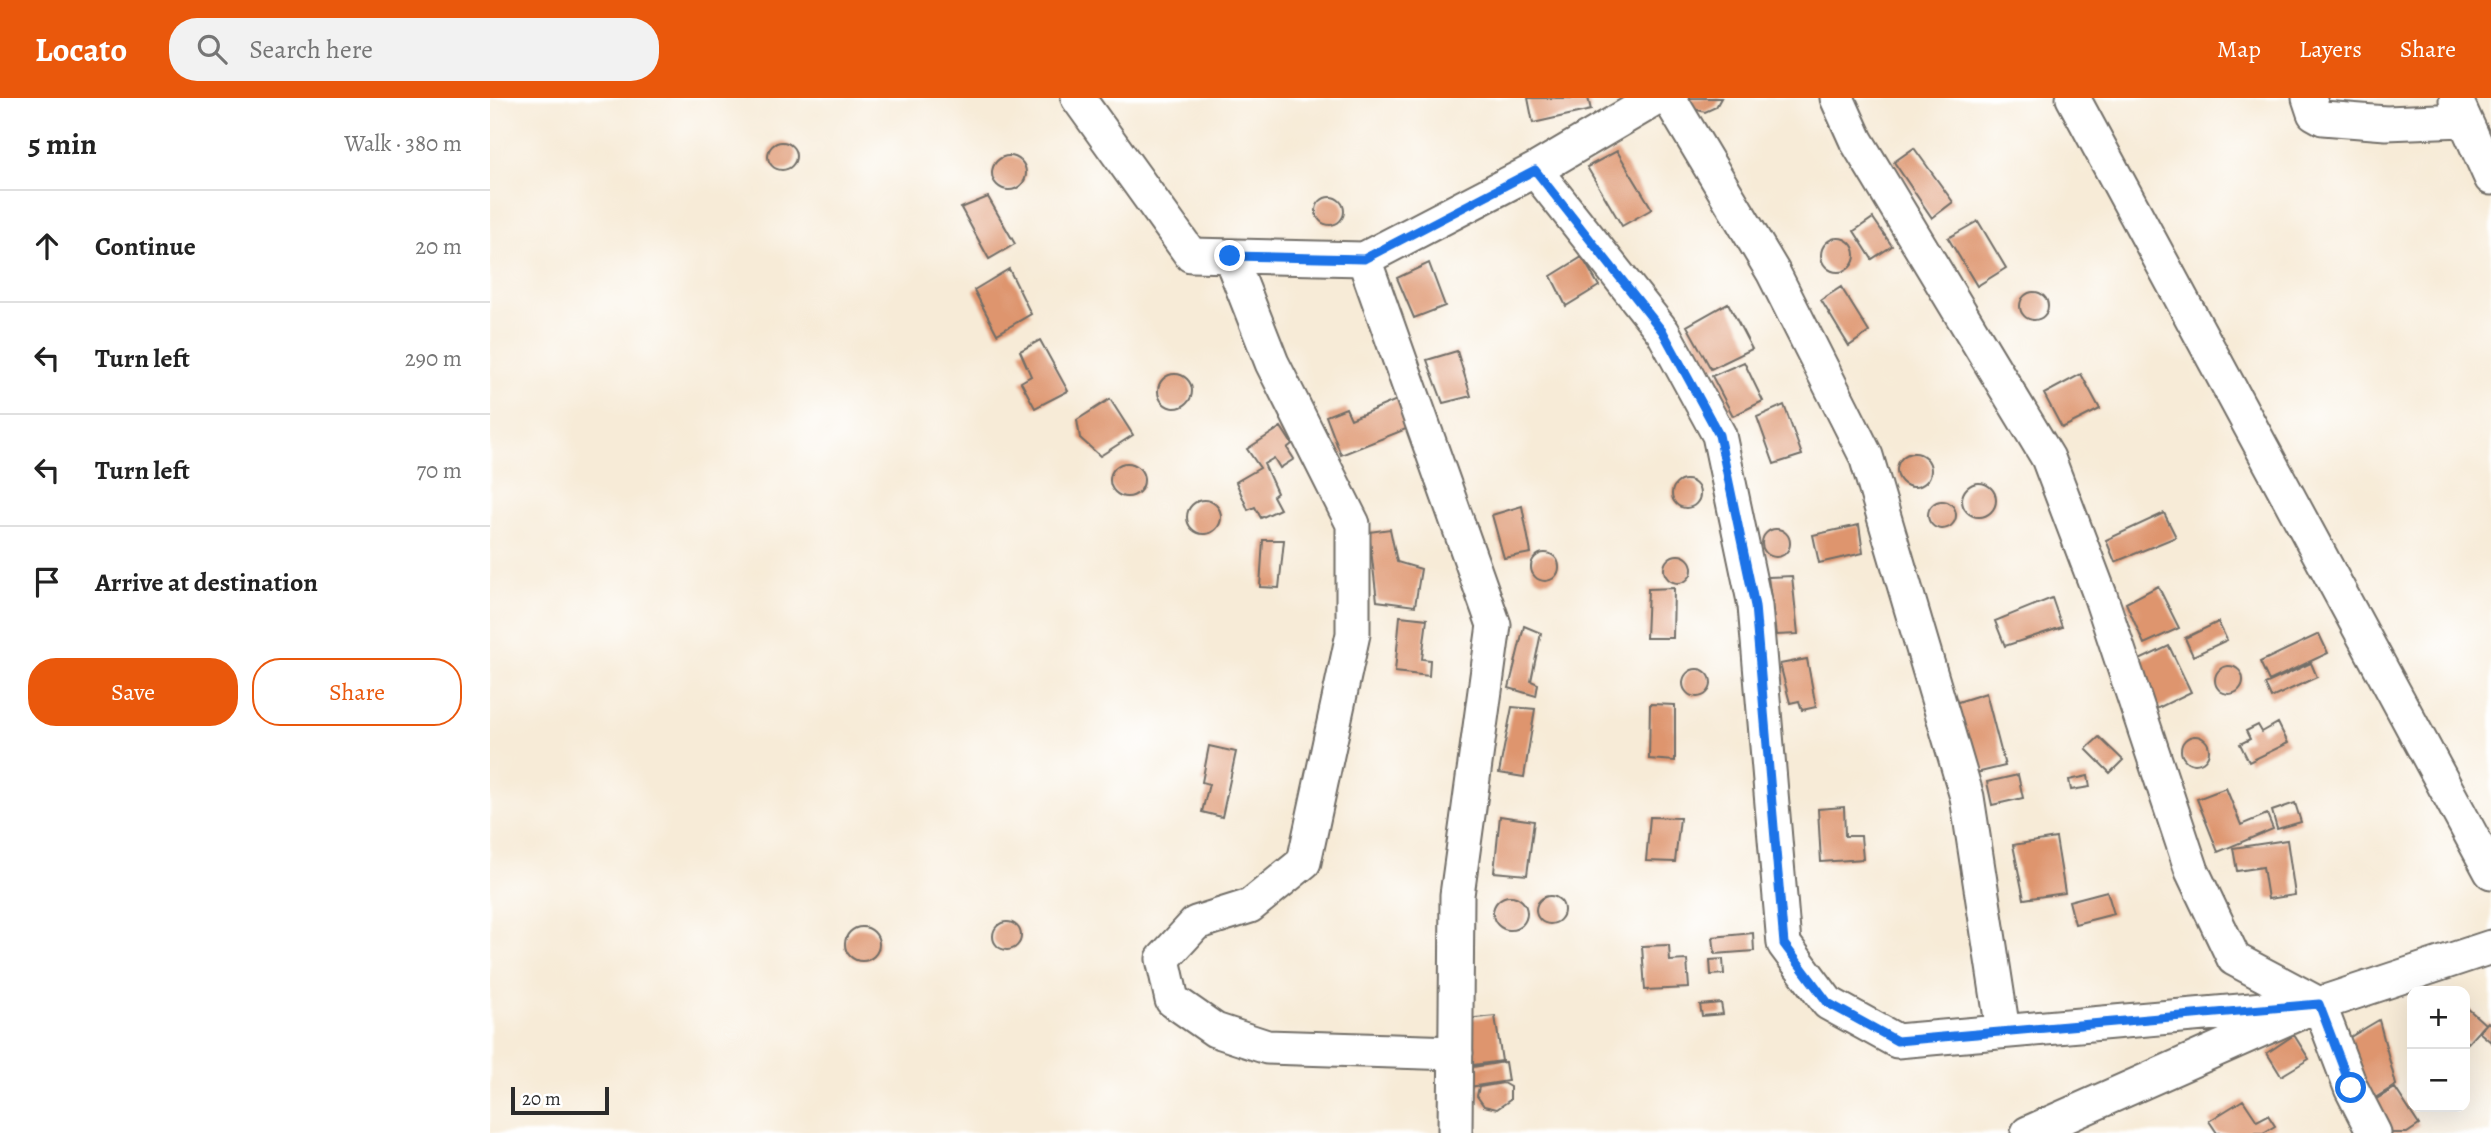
<!DOCTYPE html>
<html lang="en">
<head>
<meta charset="utf-8">
<style>
  :root { --surface:#fff; --page:#f2f2f2; --text:#222; --muted:#767676; --line:#e0e0e0; --accent:#ea580c }
  body { margin:0; font-family:Alegreya,serif; background:var(--page); color:var(--text) }
  .controls { position:absolute; right:21px; bottom:21px; display:grid; overflow:hidden; border-radius:14px; box-shadow:0 7px 28px #0002 }
  .controls button { width:63px; height:63px; display:grid; place-items:center; padding:0; border:0; border-bottom:2px solid var(--line); background:var(--surface); color:var(--text); font:35px sans-serif }
  .scale { position:absolute; left:21px; bottom:18px; width:98px; box-sizing:border-box; padding-left:7px; border:4px solid #2b2b2b; border-top:0; font-size:19px; line-height:24px; white-space:nowrap; color:#2b2b2b; -webkit-text-stroke:5px #fff; paint-order:stroke }
  .stop { position:absolute; width:21px; height:21px; margin:-16px; border:5px solid #1a73e8; border-radius:50%; background:#fff }
  .stop.end { background:#1a73e8; border-color:#fff; box-shadow:0 2px 7px #0008 }
  .list { margin:0; padding:0; list-style:none }
  h2 { display:flex; justify-content:space-between; align-items:center; height:91px; margin:0; padding:0 28px; font-size:30px }
  h2 small { font-size:23px; font-weight:400; color:var(--muted) }
  .list li { display:grid; grid-template-columns:46px 1fr auto; gap:21px; align-items:center; box-sizing:border-box; height:112px; padding:0 28px; border-top:2px solid var(--line) }
  .list b { display:block; font-size:26px; white-space:nowrap }
  .list em { font-size:23px; font-style:normal; color:var(--muted) }
  .actions { display:flex; gap:14px; padding:21px 28px }
  .actions a { flex:1; padding:16px 0; border:2px solid var(--accent); border-radius:28px; text-align:center; font-size:24px; color:var(--accent) }
  .actions .main { background:var(--accent); color:#fff }
  .icon { flex:none; width:38px; height:38px; fill:none; stroke:currentColor; stroke-width:2; stroke-linecap:round; stroke-linejoin:round }
  .map { position:relative; flex:none; width:2001px; height:1035px; overflow:hidden }
  header { display:flex; align-items:center; gap:42px; box-sizing:border-box; height:98px; padding:0 35px; background:var(--accent); color:#fff }
  header strong { font-size:33px }
  nav { display:flex; gap:38px; margin-inline-start:auto; font-size:24px }
  .search { width:490px; height:63px; background:var(--page); display:flex; align-items:center; gap:18px; box-sizing:border-box; padding:0 24px; border-radius:28px; color:var(--muted); font-size:26px }
  main { display:flex }
  aside { flex:1; background:var(--surface) }
  .map>svg:first-child { display:block }
  .building { fill:#de956e }
  .lines { fill:none; stroke-linecap:round; stroke-linejoin:round }
  .minor-casing { stroke:#726e67; stroke-width:37 }
  .minor { stroke:#fff; stroke-width:33 }
  .route { stroke:#1a73e8; stroke-width:9 }
</style>
</head>
<body>
<header>
<strong>Locato</strong>
<div class="search"><svg class="icon" aria-label="search" viewBox="0 0 24 24"><circle cx="10" cy="10" r="6"/><path d="M15 15l6 6"/></svg>Search here</div>
<nav><a>Map</a><a>Layers</a><a>Share</a></nav>
</header>
<main>
<aside>
<h2>5 min<small>Walk · 380 m</small></h2>
<ul class="list">
<li><svg class="icon" aria-label="ahead" viewBox="0 0 24 24"><path d="M12 20V5M6 11l6-6 6 6"/></svg><div><b>Continue</b></div><em>20 m</em></li>
<li><svg class="icon" aria-label="left" viewBox="0 0 24 24"><path d="M17 20v-9H6M10 6l-5 5 5 5"/></svg><div><b>Turn left</b></div><em>290 m</em></li>
<li><svg class="icon" aria-label="left" viewBox="0 0 24 24"><path d="M17 20v-9H6M10 6l-5 5 5 5"/></svg><div><b>Turn left</b></div><em>70 m</em></li>
<li><svg class="icon" aria-label="arrive" viewBox="0 0 24 24"><path d="M6 21V4h12l-3 4 3 4H6"/></svg><div><b>Arrive at destination</b></div></li>
</ul>
<div class="actions"><a class="main">Save</a><a>Share</a></div>
</aside>
<div class="map">
<svg width="2001" height="1035" viewBox="0 0 2001 1035">
  <rect width="100%" height="100%" fill="#fff"/>
  <filter id="ink" filterUnits="userSpaceOnUse"><feTurbulence type="fractalNoise" baseFrequency=".0143" numOctaves="2"/><feDisplacementMap in="SourceGraphic" scale="14" xChannelSelector="R" yChannelSelector="G"/><feConvolveMatrix kernelMatrix="1 2 1 2 8 2 1 2 1" color-interpolation-filters="sRGB"/></filter>
  <filter id="wash" filterUnits="userSpaceOnUse"><feTurbulence type="fractalNoise" baseFrequency=".00686" numOctaves="4" result="noise"/><feDisplacementMap in="SourceGraphic" scale="28" xChannelSelector="R" yChannelSelector="G"/><feGaussianBlur stdDeviation="1.57" result="paint"/><feColorMatrix in="noise" values="0 0 0 0 0 0 0 0 0 0 0 0 0 0 0 0 0 1.4 0 .05"/><feComposite in="paint" operator="in"/></filter>
  <g filter="url(#wash)">
    <rect width="100%" height="100%" fill="#f7ebd7"/>
    <g id="blocks">
      <path class="building" d="M 1038,0 L 1098,0 L 1101,12 L 1043,25 Z
        M 1197,0 L 1231,0 L 1226,9 L 1215,14 L 1204,11 Z
        M278 58a14 14 0 1 1 28 0a14 14 0 1 1-28 0Z
        M 1424,50 L 1463,104 L 1442,120 L 1404,64 Z
        M 1127,53 L 1162,111 L 1132,128 L 1097,69 Z
        M502 75a17 17 0 1 1 34 0a17 17 0 1 1-34 0Z
        M826 113a14 14 0 1 1 28 0a14 14 0 1 1-28 0Z
        M 498,99 L 525,146 L 499,161 L 471,110 Z
        M 1383,120 L 1402,148 L 1382,161 L 1364,133 Z
        M 1488,123 L 1516,170 L 1487,188 L 1458,140 Z
        M1331 157a17 17 0 1 1 34 0a17 17 0 1 1-34 0Z
        M 1092,159 L 1109,188 L 1076,208 L 1061,178 Z
        M 939,165 L 955,208 L 924,220 L 907,180 Z
        M 519,171 L 541,216 L 507,236 L 484,192 Z
        M 1351,189 L 1379,234 L 1359,248 L 1331,202 Z
        M1530 208a14 14 0 1 1 28 0a14 14 0 1 1-28 0Z
        M 1238,205 L 1262,251 L 1221,271 L 1197,228 Z
        M 550,242 L 578,293 L 545,310 L 531,284 L 541,278 L 530,253 Z
        M 967,253 L 981,298 L 953,305 L 937,262 Z
        M 1254,264 L 1273,303 L 1243,318 L 1222,278 Z
        M668 293a17 17 0 1 1 34 0a17 17 0 1 1-34 0Z
        M 1591,276 L 1610,311 L 1572,330 L 1554,296 Z
        M 914,299 L 926,327 L 851,357 L 836,318 L 856,310 L 861,321 Z
        M 620,301 L 643,337 L 610,358 L 590,340 L 587,322 Z
        M 1294,307 L 1312,357 L 1284,366 L 1267,319 Z
        M 791,329 L 802,346 L 797,350 L 804,361 L 790,370 L 784,360 L 774,366 L 787,395 L 783,398 L 790,411 L 771,420 L 765,409 L 758,412 L 746,384 L 770,370 L 757,351 Z
        M1407 372a17 17 0 1 1 34 0a17 17 0 1 1-34 0Z
        M620 382a17 17 0 1 1 34 0a17 17 0 1 1-34 0Z
        M1182 396a14 14 0 1 1 28 0a14 14 0 1 1-28 0Z
        M1472 402a17 17 0 1 1 34 0a17 17 0 1 1-34 0Z
        M697 419a17 17 0 1 1 34 0a17 17 0 1 1-34 0Z
        M1438 417a14 14 0 1 1 28 0a14 14 0 1 1-28 0Z
        M 1032,408 L 1041,455 L 1014,460 L 1002,417 Z
        M 1674,415 L 1686,439 L 1625,464 L 1616,442 Z
        M 1369,427 L 1373,455 L 1329,465 L 1323,437 Z
        M1272 445a14 14 0 1 1 28 0a14 14 0 1 1-28 0Z
        M 900,431 L 907,464 L 931,471 L 925,508 L 887,503 L 879,434 Z
        M 773,442 L 794,442 L 789,490 L 770,489 Z
        M1041 469a14 14 0 1 1 28 0a14 14 0 1 1-28 0Z
        M1174 471a14 14 0 1 1 28 0a14 14 0 1 1-28 0Z
        M 1302,478 L 1308,536 L 1286,537 L 1278,479 Z
        M 1668,488 L 1689,530 L 1654,546 L 1636,505 Z
        M 1184,490 L 1183,540 L 1156,540 L 1158,491 Z
        M 1562,500 L 1572,529 L 1515,548 L 1505,523 Z
        M 910,518 L 937,521 L 932,561 L 940,562 L 939,578 L 905,574 Z
        M 1728,524 L 1737,542 L 1703,558 L 1695,540 Z
        M 1034,528 L 1051,535 L 1041,583 L 1048,586 L 1046,598 L 1019,590 Z
        M 1829,536 L 1838,555 L 1779,583 L 1770,564 Z
        M 1679,548 L 1701,594 L 1664,612 L 1643,565 Z
        M 1317,561 L 1326,609 L 1312,612 L 1309,603 L 1300,605 L 1290,566 Z
        M 1821,565 L 1827,579 L 1781,600 L 1775,586 Z
        M1725 582a14 14 0 1 1 28 0a14 14 0 1 1-28 0Z
        M1193 585a14 14 0 1 1 28 0a14 14 0 1 1-28 0Z
        M 1496,595 L 1515,668 L 1486,675 L 1465,605 Z
        M 1160,606 L 1185,607 L 1185,663 L 1159,661 Z
        M 1022,609 L 1045,611 L 1034,679 L 1009,675 Z
        M 1788,625 L 1798,645 L 1759,664 L 1750,646 L 1760,641 L 1756,633 L 1768,627 L 1772,634 Z
        M1691 652a14 14 0 1 1 28 0a14 14 0 1 1-28 0Z
        M 1609,639 L 1633,662 L 1620,675 L 1596,651 Z
        M 719,648 L 746,654 L 732,719 L 712,714 L 719,686 L 712,684 Z
        M 1528,677 L 1533,700 L 1502,707 L 1497,684 Z
        M 1598,678 L 1600,689 L 1581,692 L 1579,682 Z
        M 1736,690 L 1751,727 L 1777,716 L 1783,731 L 1728,754 L 1707,701 Z
        M 1805,705 L 1811,724 L 1787,731 L 1782,713 Z
        M 1354,709 L 1355,738 L 1371,738 L 1373,761 L 1331,764 L 1328,711 Z
        M 1010,718 L 1044,723 L 1037,777 L 1004,774 Z
        M 1160,719 L 1190,720 L 1185,764 L 1156,763 Z
        M 1566,740 L 1575,795 L 1534,801 L 1523,747 Z
        M 1797,742 L 1805,797 L 1778,801 L 1773,769 L 1747,773 L 1743,750 Z
        M 1617,793 L 1624,816 L 1585,826 L 1579,803 Z
        M1046 812a14 14 0 1 1 28 0a14 14 0 1 1-28 0Z
        M1003 815a17 17 0 1 1 34 0a17 17 0 1 1-34 0Z
        M503 838a14 14 0 1 1 28 0a14 14 0 1 1-28 0Z
        M355 846a17 17 0 1 1 34 0a17 17 0 1 1-34 0Z
        M 1263,835 L 1264,853 L 1225,856 L 1223,839 Z
        M 1179,847 L 1180,863 L 1197,862 L 1199,890 L 1155,892 L 1152,848 Z
        M 1233,861 L 1234,876 L 1221,877 L 1220,862 Z
        M 1231,905 L 1233,916 L 1212,918 L 1210,907 Z
        M 1975,908 L 1995,926 L 1978,945 L 1975,942 Z
        M 1005,918 L 1012,963 L 983,967 L 976,921 Z
        M 1889,922 L 1906,987 L 1880,1003 L 1857,941 Z
        M 1998,924 L 2001,927 L 2001,944 L 1989,934 Z
        M 1804,937 L 1819,961 L 1791,978 L 1777,955 Z
        M 1015,964 L 1018,983 L 979,989 L 976,970 Z
        M 1013,985 L 1020,989 L 1020,1002 L 1007,1011 L 994,1008 L 987,998 L 989,989 Z
        M 1905,990 L 1929,1027 L 1917,1035 L 1898,1035 L 1880,1005 Z
        M 1753,1002 L 1767,1023 L 1778,1017 L 1785,1028 L 1773,1035 L 1727,1035 L 1719,1023 Z"/>
    </g>
  </g>
  <g filter="url(#ink)">
    <use href="#blocks" fill-opacity="0" stroke="#726e67" stroke-width="2"/>
    <g class="lines">
      <defs>
        <path id="minor" d="M 588,0 L 701,157 L 874,161 L 1045,72 L 1167,0
          M 1179,0 L 1283,174 L 1376,358 L 1477,699 L 1513,933
          M 1347,0 L 1366,42 L 1558,360 L 1610,497 L 1702,773 L 1744,861 L 1829,906 L 1861,990 L 1884,1035
          M 1583,0 L 2001,774
          M 1819,0 L 1824,15 L 1833,20 L 1896,25 L 1974,22
          M 1966,2 L 2001,80
          M 1045,72 L 1173,234 L 1229,337 L 1265,508 L 1294,846 L 1338,905 L 1407,943 L 1829,906
          M 740,158 L 782,265 L 863,426 L 863,536 L 814,764 L 760,808 L 706,825 L 673,861 L 682,902 L 725,932 L 777,949 L 966,955
          M 874,161 L 1004,527 L 967,797 L 965,1035
          M 1538,1035 L 1829,906 L 2001,849"/>
      </defs>
      <use href="#minor" class="minor-casing"/>
      <use href="#minor" class="minor"/>
    </g>
  </g>
  <g class="lines" filter="url(#ink)">
    <path class="route" d="M 740,158 L 874,161 L 1045,72 L 1173,234 L 1229,337 L 1265,508 L 1294,846 L 1338,905 L 1407,943 L 1829,906 L 1861,990"/>
  </g>
</svg>
<div class="controls">
<button>+</button>
<button>−</button>
</div>
<div class="scale">20 m</div>
<div class="stop" style="left:1861px;top:990px"></div>
<div class="stop end" style="left:740px;top:158px"></div>
</div>
</main>
</body>
</html>
